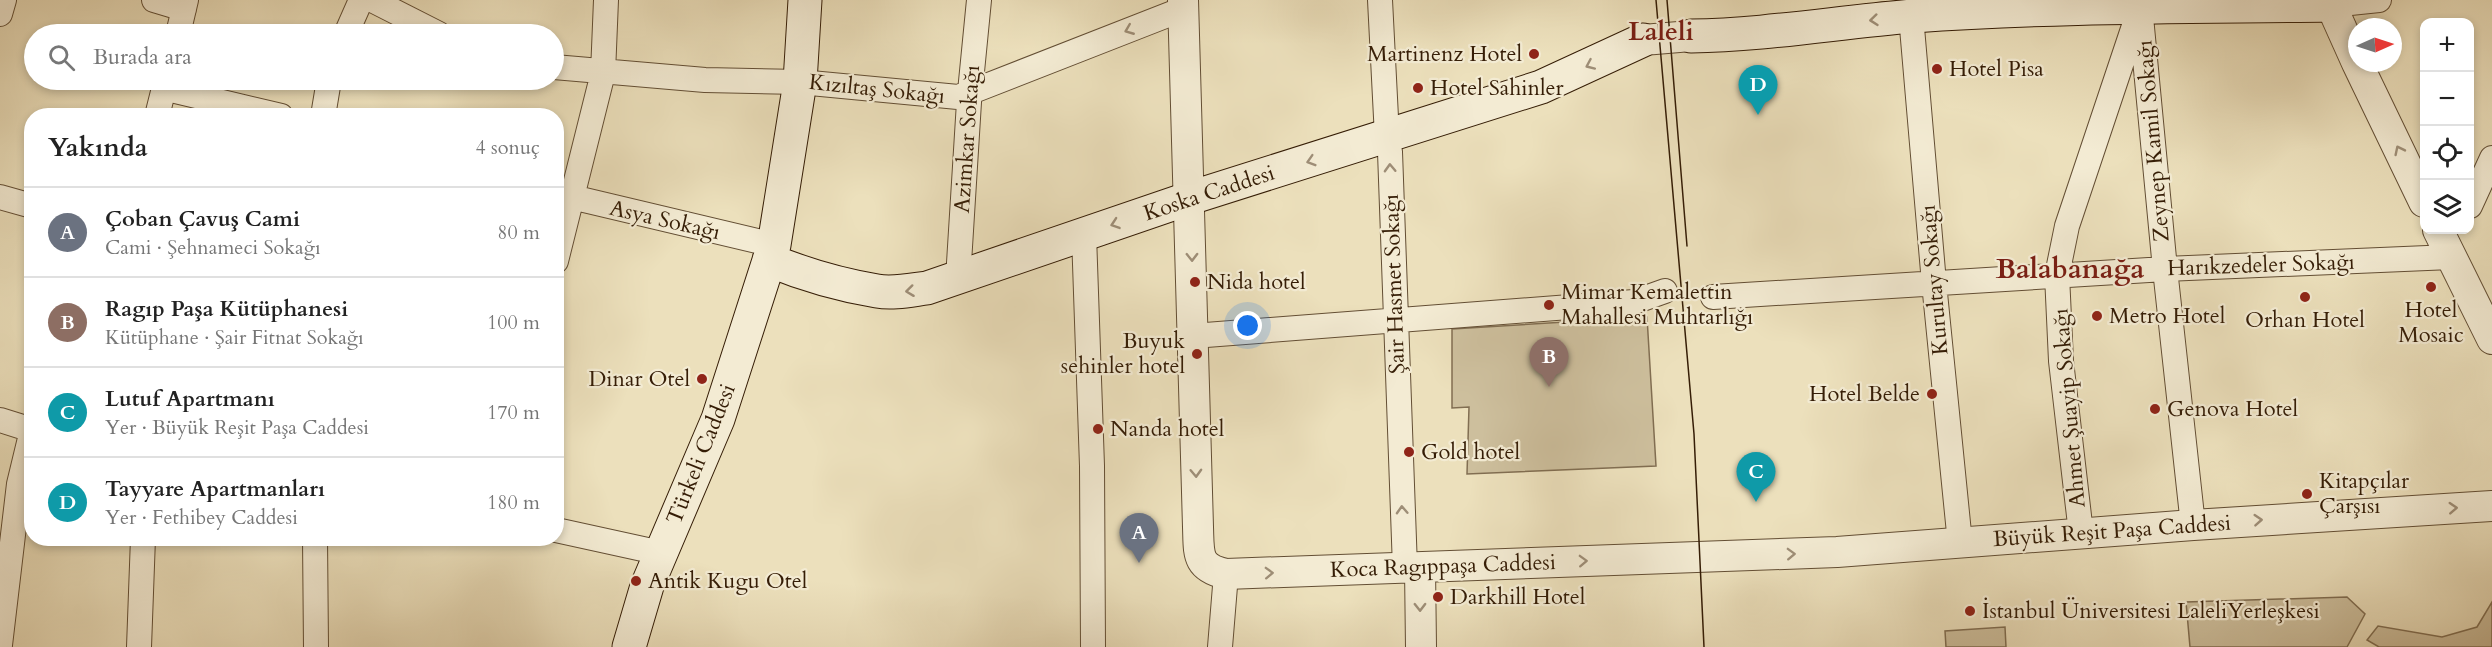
<!DOCTYPE html>
<html lang="tr">
<head>
<meta charset="utf-8">
<style>
  :root { --surface:#fff; --page:#f6f6f6; --text:#222; --muted:#767676; --line:#e0e0e0; --accent:#1a73e8 }
  body { margin:0; font-family:Cardo,serif; background:var(--page); color:var(--text) }
  .controls { position:absolute; right:18px; top:18px; display:grid; overflow:hidden; border-radius:12px; box-shadow:0 3px 9px #0003 }
  .controls button { width:54px; height:54px; display:grid; place-items:center; padding:0; border:0; border-bottom:2px solid var(--line); background:var(--surface); color:var(--text); font:30px sans-serif }
  .compass { position:absolute; left:2348px; top:18px; width:54px; height:54px; border-radius:50%; background:var(--surface); box-shadow:0 3px 9px #0003; rotate:87deg }
  .you { position:absolute; left:1248px; top:326px; width:21px; height:21px; margin:-15px; border:4px solid #fff; border-radius:50%; background:#1a73e8; box-shadow:0 0 0 9px #1a73e833 }
  .badge { display:grid; place-items:center; width:39px; height:39px; border-radius:50%; background:var(--accent); color:#fff; font-size:20px; font-weight:700 }
  .pin { position:absolute; translate:-50% -50px; filter:drop-shadow(0 2px 3px #0008) }
  .pin::after { content:''; position:absolute; top:32px; width:21px; height:18px; background:inherit; clip-path:polygon(0 0,100% 0,50% 100%) }
  .list { margin:0; padding:0; list-style:none }
  h2 { display:flex; justify-content:space-between; align-items:center; height:78px; margin:0; padding:0 24px; font-size:26px }
  h2 small { font-size:20px; font-weight:400; color:var(--muted) }
  .list li { display:grid; grid-template-columns:39px 1fr auto; gap:18px; align-items:center; box-sizing:border-box; height:90px; padding:0 24px; border-top:2px solid var(--line) }
  .list b { display:block; font-size:22px; white-space:nowrap }
  .list p { margin:0; font-size:20px; white-space:nowrap; color:var(--muted) }
  .list em { font-size:20px; font-style:normal; color:var(--muted) }
  .icon { flex:none; width:33px; height:33px; fill:none; stroke:currentColor; stroke-width:2; stroke-linecap:round; stroke-linejoin:round }
  .map { position:relative; flex:none; width:2492px; height:647px; overflow:hidden }
  .search { position:absolute; background:var(--surface); box-shadow:0 3px 9px #0003; left:24px; top:24px; width:540px; height:66px; display:flex; align-items:center; gap:15px; box-sizing:border-box; padding:0 21px; border-radius:33px; color:var(--muted); font-size:22px }
  .panel { position:absolute; background:var(--surface); box-shadow:0 3px 9px #0003; left:24px; top:108px; width:540px; height:438px; border-radius:24px }
  .map>svg:first-child { display:block }
  .green { fill:#cdbf9d; stroke:#816e52; stroke-width:1.5 }
  .lines { fill:none; stroke-linecap:round; stroke-linejoin:round }
  .minor-casing { stroke:#634e34; stroke-width:26 }
  .tertiary-casing { stroke:#634e34; stroke-width:32 }
  .secondary-casing { stroke:#351d06; stroke-width:35 }
  .minor { stroke:#f3ebd3; stroke-width:24 }
  .tertiary { stroke:#f3ebd3; stroke-width:30 }
  .secondary { stroke:#f3ebd3; stroke-width:33 }
  .tram { stroke:#351d06; stroke-width:1.5 }
  .oneway { stroke:#9e8e77 }
  .poi-dot { fill:#8f2418; stroke:#f3ebd3; stroke-width:2 }
  .labels { text-anchor:middle; dominant-baseline:central; stroke-width:4.5; stroke-linejoin:round; paint-order:stroke }
  .poi-label { font-size:22px; fill:#351d06; stroke:#f3ebd3; text-anchor:start }
  .street-label { font-size:22px; fill:#351d06; stroke:#f3ebd3 }
  .quarter-label { font-size:26px; font-weight:bold; fill:#7a1f14; stroke:#f3ebd3 }
  .district-label { font-size:28px; font-weight:bold; fill:#7a1f14; stroke:#f3ebd3 }
</style>
</head>
<body>
<div class="map">
<svg width="2492" height="647" viewBox="0 0 2492 647">
  <rect width="100%" height="100%" fill="#ece0bc"/>
  <filter id="stains"><feTurbulence type="fractalNoise" baseFrequency=".00333" numOctaves="4"/><feColorMatrix values="0 0 0 0 .2 0 0 0 0 .09 0 0 0 0 .02 0 0 0 .5 -.17"/></filter>
  <radialGradient id="worn" r=".72"><stop offset=".6" stop-color="#630" stop-opacity="0"/><stop offset="1" stop-color="#630" stop-opacity=".3"/></radialGradient>
  <path class="green" d="M 1647,317 L 1656,466 L 1467,474 L 1469,407 L 1452,408 L 1452,329 Z
    M 2347,597 L 2365,614 L 2347,647 L 2190,647 L 2186,602 Z
    M 2492,602 L 2492,647 L 2379,647 L 2367,640 L 2378,626 L 2442,637 L 2477,627 Z
    M 2005,627 L 2006,647 L 1946,647 L 1945,631 Z"/>
  <g class="lines">
    <defs>
      <path id="minor" d="M 154,0 L 184,9
        M 372,0 L 439,34
        M 1380,0 L 1387,137 L 1390,152 L 1405,568
        M 2331,5 L 2379,0
        M 0,14 L 4,0
        M 1911,16 L 1934,283 L 1960,543
        M 2141,17 L 2165,269 L 2193,525
        M 178,34 L 186,0
        M 346,34 L 361,0
        M 554,67 L 705,80 L 800,82 L 958,97 L 1183,9
        M 163,88 L 281,116
        M 157,116 L 166,80
        M 323,116 L 329,80
        M 559,194 L 774,245
        M 0,197 L 32,206
        M 2470,206 L 2492,158
        M 1084,235 L 1092,466 L 1093,647
        M 556,261 L 603,73 L 606,0
        M 958,279 L 969,102 L 979,0
        M 1713,297 L 2165,269 L 2451,257
        M 1193,336 L 1634,302 L 1665,291
        M 0,420 L 32,430
        M 556,530 L 661,553
        M 2081,533 L 2061,361 L 2057,275 L 2067,226 L 2140,8
        M 315,538 L 316,647
        M 0,645 L 19,484 L 32,430
        M 139,647 L 143,538
        M 1220,647 L 1226,574"/>
      <path id="tertiary" d="M 1183,0 L 1198,527 C 1199,554 1196,567 1226,574 L 1837,552 L 2193,525 L 2492,506
        M 2331,5 L 2357,63
        M 1643,40 L 1691,36
        M 2357,63 L 2424,202
        M 2438,230 L 2492,339
        M 1420,568 L 1421,647"/>
      <path id="secondary" d="M 1691,36 C 1765,35 1839,22 1913,16 C 2052,6 2192,7 2331,5
        M 769,260 C 803,274 841,285 877,291 C 893,294 911,290 927,288 L 1190,198 L 1541,87 L 1643,40
        M 629,647 L 647,586 L 718,419 L 774,245 L 800,82 L 805,0"/>
    </defs>
    <use href="#minor" class="minor-casing"/>
    <use href="#tertiary" class="tertiary-casing"/>
    <use href="#secondary" class="secondary-casing"/>
    <use href="#minor" class="minor"/>
    <use href="#tertiary" class="tertiary"/>
    <use href="#secondary" class="secondary"/>
    <path class="tram" d="M 1656,0 L 1694,434 L 1704,647
      M 1667,0 L 1687,246"/>
  </g>
  <defs><path id="oneway-chevron" d="M-2-3.5L2.5 0L-2 3.5" fill="none" stroke-width="1.6" stroke-linecap="round" stroke-linejoin="round" transform="scale(1.5)"/></defs>
  <g class="oneway">
    <use href="#oneway-chevron" transform="translate(1874 20) rotate(174)"/>
    <use href="#oneway-chevron" transform="translate(1129 30) rotate(158)"/>
    <use href="#oneway-chevron" transform="translate(1590 65) rotate(156)"/>
    <use href="#oneway-chevron" transform="translate(2399 150) rotate(-116)"/>
    <use href="#oneway-chevron" transform="translate(1311 161) rotate(163)"/>
    <use href="#oneway-chevron" transform="translate(1390 168) rotate(-92)"/>
    <use href="#oneway-chevron" transform="translate(1115 224) rotate(161)"/>
    <use href="#oneway-chevron" transform="translate(1192 257) rotate(89)"/>
    <use href="#oneway-chevron" transform="translate(910 291) rotate(173)"/>
    <use href="#oneway-chevron" transform="translate(1196 473) rotate(88)"/>
    <use href="#oneway-chevron" transform="translate(2453 508) rotate(-3)"/>
    <use href="#oneway-chevron" transform="translate(1402 510) rotate(-93)"/>
    <use href="#oneway-chevron" transform="translate(2258 520) rotate(-4)"/>
    <use href="#oneway-chevron" transform="translate(1791 554) rotate(-2)"/>
    <use href="#oneway-chevron" transform="translate(1583 561) rotate(-2)"/>
    <use href="#oneway-chevron" transform="translate(1269 573) rotate(-2)"/>
    <use href="#oneway-chevron" transform="translate(1420 607) rotate(89)"/>
  </g>
  <g class="poi-dot">
    <circle cx="1534" cy="54" r="6"/>
    <circle cx="1937" cy="69" r="6"/>
    <circle cx="1418" cy="88" r="6"/>
    <circle cx="1195" cy="282" r="6"/>
    <circle cx="2431" cy="287" r="6"/>
    <circle cx="2305" cy="297" r="6"/>
    <circle cx="1549" cy="305" r="6"/>
    <circle cx="2097" cy="316" r="6"/>
    <circle cx="1197" cy="354" r="6"/>
    <circle cx="702" cy="379" r="6"/>
    <circle cx="1932" cy="394" r="6"/>
    <circle cx="2155" cy="409" r="6"/>
    <circle cx="1098" cy="429" r="6"/>
    <circle cx="1409" cy="452" r="6"/>
    <circle cx="2307" cy="494" r="6"/>
    <circle cx="636" cy="581" r="6"/>
    <circle cx="1438" cy="597" r="6"/>
    <circle cx="1970" cy="611" r="6"/>
  </g>
  <g class="labels">
    <g class="poi-label">
      <text x="1522" y="54" text-anchor="end">Martinenz Hotel</text>
      <text x="1949" y="69">Hotel Pisa</text>
      <text x="1430" y="88">Hotel Sahinler</text>
      <text x="1207" y="282">Nida hotel</text>
      <text x="1561" y="292">Mimar Kemalettin<tspan x="1561" dy="25">Mahallesi Muhtarlığı</tspan></text>
      <text x="2431" y="310" text-anchor="middle">Hotel<tspan x="2431" dy="25">Mosaic</tspan></text>
      <text x="2109" y="316">Metro Hotel</text>
      <text x="2305" y="320" text-anchor="middle">Orhan Hotel</text>
      <text x="1185" y="341" text-anchor="end">Buyuk<tspan x="1185" dy="25">sehinler hotel</tspan></text>
      <text x="690" y="379" text-anchor="end">Dinar Otel</text>
      <text x="1920" y="394" text-anchor="end">Hotel Belde</text>
      <text x="2167" y="409">Genova Hotel</text>
      <text x="1110" y="429">Nanda hotel</text>
      <text x="1421" y="452">Gold hotel</text>
      <text x="2319" y="481">Kitapçılar<tspan x="2319" dy="25">Çarşısı</tspan></text>
      <text x="648" y="581">Antik Kugu Otel</text>
      <text x="1450" y="597">Darkhill Hotel</text>
      <text x="1982" y="611">İstanbul Üniversitesi LaleliYerleşkesi</text>
    </g>
    <g class="street-label">
      <text transform="translate(877 89) rotate(6)">Kızıltaş Sokağı</text>
      <text transform="translate(967 139) rotate(-86)">Azimkar Sokağı</text>
      <text transform="translate(2153 141) rotate(-95)">Zeynep Kamil Sokağı</text>
      <text transform="translate(1209 193) rotate(-18)">Koska Caddesi</text>
      <text transform="translate(665 220) rotate(13)">Asya Sokağı</text>
      <text transform="translate(2261 265) rotate(-2)">Harıkzedeler Sokağı</text>
      <text transform="translate(1934 280) rotate(-95)">Kurultay Sokağı</text>
      <text transform="translate(1394 284) rotate(-92)">Şair Hasmet Sokağı</text>
      <text transform="translate(2069 408) rotate(-95)">Ahmet Şuayip Sokağı</text>
      <text transform="translate(701 454) rotate(-68)">Türkeli Caddesi</text>
      <text transform="translate(2112 531) rotate(-4)">Büyük Reşit Paşa Caddesi</text>
      <text transform="translate(1443 566) rotate(-2)">Koca Ragıppaşa Caddesi</text>
    </g>
    <g class="quarter-label">
      <text x="1661" y="31">Laleli</text>
    </g>
    <g class="district-label">
      <text x="2070" y="269">Balabanağa</text>
    </g>
  </g>
  <rect width="100%" height="100%" filter="url(#stains)"/>
  <rect width="100%" height="100%" fill="url(#worn)"/>
</svg>
<div class="controls">
<button>+</button>
<button>−</button>
<button><svg class="icon" aria-label="locate" viewBox="0 0 24 24"><circle cx="12" cy="12" r="6"/><path d="M12 2v4M12 18v4M2 12h4M18 12h4"/></svg></button>
<button><svg class="icon" aria-label="layers" viewBox="0 0 24 24"><path d="M12 4l9 5-9 5-9-5zM3 14l9 5 9-5"/></svg></button>
</div>
<svg class="compass" viewBox="-18 -18 36 36"><path d="M0-13l5 13h-10z" fill="#e53935"/><path d="M0 13l5-13h-10z" fill="#767676"/></svg>
<div class="you"></div>
<div class="pin badge" style="left:1139px;top:563px;background:#6b7280">A</div>
<div class="pin badge" style="left:1549px;top:387px;background:#8d6e63">B</div>
<div class="pin badge" style="left:1756px;top:502px;background:#0f9aa8">C</div>
<div class="pin badge" style="left:1758px;top:115px;background:#0f9aa8">D</div>
<div class="search"><svg class="icon" aria-label="search" viewBox="0 0 24 24"><circle cx="10" cy="10" r="6"/><path d="M15 15l6 6"/></svg>Burada ara</div>
<section class="panel">
<h2>Yakında<small>4 sonuç</small></h2>
<ul class="list">
<li><span class="badge" style="background:#6b7280">A</span><div><b>Çoban Çavuş Cami</b><p>Cami · Şehnameci Sokağı</p></div><em>80 m</em></li>
<li><span class="badge" style="background:#8d6e63">B</span><div><b>Ragıp Paşa Kütüphanesi</b><p>Kütüphane · Şair Fitnat Sokağı</p></div><em>100 m</em></li>
<li><span class="badge" style="background:#0f9aa8">C</span><div><b>Lutuf Apartmanı</b><p>Yer · Büyük Reşit Paşa Caddesi</p></div><em>170 m</em></li>
<li><span class="badge" style="background:#0f9aa8">D</span><div><b>Tayyare Apartmanları</b><p>Yer · Fethibey Caddesi</p></div><em>180 m</em></li>
</ul>
</section>
</div>
</body>
</html>
